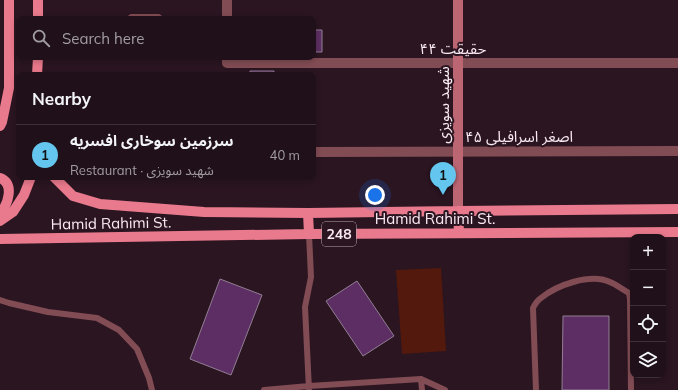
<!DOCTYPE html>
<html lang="en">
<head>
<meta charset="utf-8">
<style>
  :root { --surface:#201019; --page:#281922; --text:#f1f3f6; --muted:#a29da2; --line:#3d3038; --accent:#64c5ee }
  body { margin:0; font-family:Mulish,"Noto Sans Arabic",sans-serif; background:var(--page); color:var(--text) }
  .controls { position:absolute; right:12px; bottom:12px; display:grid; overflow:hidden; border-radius:8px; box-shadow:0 2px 6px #0003 }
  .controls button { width:36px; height:36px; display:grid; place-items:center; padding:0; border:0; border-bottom:1px solid var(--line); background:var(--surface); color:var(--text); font:20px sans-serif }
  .you { position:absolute; left:375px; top:195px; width:14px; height:14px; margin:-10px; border:3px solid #fff; border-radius:50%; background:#1a73e8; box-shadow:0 0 0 6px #1a73e833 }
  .badge { display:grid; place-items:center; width:26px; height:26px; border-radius:50%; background:var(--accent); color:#111; font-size:13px; font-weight:700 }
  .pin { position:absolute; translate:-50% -33px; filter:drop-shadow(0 1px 2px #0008) }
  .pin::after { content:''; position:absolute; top:21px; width:14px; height:12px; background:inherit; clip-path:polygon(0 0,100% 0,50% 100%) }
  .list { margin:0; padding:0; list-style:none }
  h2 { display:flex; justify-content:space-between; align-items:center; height:52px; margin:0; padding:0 16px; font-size:17px }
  h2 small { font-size:13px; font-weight:400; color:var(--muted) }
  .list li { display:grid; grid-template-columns:26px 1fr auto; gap:12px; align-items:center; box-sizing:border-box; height:56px; padding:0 16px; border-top:1px solid var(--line) }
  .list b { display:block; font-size:15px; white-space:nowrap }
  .list p { margin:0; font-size:13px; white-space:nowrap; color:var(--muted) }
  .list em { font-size:13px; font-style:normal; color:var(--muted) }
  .icon { flex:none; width:22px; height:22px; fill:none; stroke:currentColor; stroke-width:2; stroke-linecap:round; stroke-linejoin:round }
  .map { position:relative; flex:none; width:678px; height:390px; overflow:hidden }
  .search { position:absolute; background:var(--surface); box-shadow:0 2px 6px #0003; left:16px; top:16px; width:300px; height:44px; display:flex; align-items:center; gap:10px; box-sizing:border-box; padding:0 14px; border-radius:8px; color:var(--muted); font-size:15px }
  .panel { position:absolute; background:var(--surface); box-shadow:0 2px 6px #0003; left:16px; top:72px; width:300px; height:108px; border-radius:8px }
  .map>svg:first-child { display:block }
  .green { fill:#52190c }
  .building { fill:#5d2e63; stroke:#927e94 }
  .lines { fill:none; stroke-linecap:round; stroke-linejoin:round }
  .service { stroke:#824c54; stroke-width:6 }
  .minor { stroke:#824c54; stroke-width:10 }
  .secondary { stroke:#bc6674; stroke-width:10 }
  .primary { stroke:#e9798c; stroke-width:10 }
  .labels { text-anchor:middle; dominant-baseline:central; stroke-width:4; stroke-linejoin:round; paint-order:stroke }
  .shield { fill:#2a1521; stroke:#bba9b3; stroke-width:1 }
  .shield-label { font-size:14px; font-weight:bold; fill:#f9e9f1 }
  .street-label { font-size:15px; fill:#f9e9f1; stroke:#2a1521 }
</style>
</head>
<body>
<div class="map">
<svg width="678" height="390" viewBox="0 0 678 390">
  <rect width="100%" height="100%" fill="#2a1521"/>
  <path class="green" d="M 441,268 L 446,351 L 402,354 L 396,270 Z"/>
  <path class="building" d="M 313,30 L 322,30 L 322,52 L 313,52 Z
    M 250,71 L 274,71 L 274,75 L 250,75 Z
    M 220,279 L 262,295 L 231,375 L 190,359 Z
    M 357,281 L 394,336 L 363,356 L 326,301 Z
    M 563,316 L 609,316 L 609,390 L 562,390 Z"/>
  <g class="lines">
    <path class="service" d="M 309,234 L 311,277 L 305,307 L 309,390
      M 0,300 L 9,303 L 48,312 L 97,318 L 119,330 L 137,349 L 149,378 L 152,390
      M 421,379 L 445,390
      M 264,390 L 309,386 L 421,379 L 422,390
      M 536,390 L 533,308 C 535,304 538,300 541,298 C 557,285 590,273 610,282 C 617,285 623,290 629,293 L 630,299 L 631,390"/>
    <path class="minor" d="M 227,0 L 227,19
      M 132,19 L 158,19
      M 227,57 L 227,63 L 678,63
      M 313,152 L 678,151"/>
    <path class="secondary" d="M 458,0 L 458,211"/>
    <path class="primary" d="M 38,19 L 38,0
      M 37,75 L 38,57
      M 0,126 L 2,122 L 9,88 L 9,0
      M 54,177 L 73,196 L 100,204 L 204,212 L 308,213 L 458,211 L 678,209
      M 0,178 C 15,184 8,204 0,214
      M 458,211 L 459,233
      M 308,213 L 309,234
      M 0,221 L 13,212 L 24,195 L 31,177
      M 0,239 L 309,234 L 678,232"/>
  </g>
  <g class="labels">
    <rect class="shield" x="322" y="222" width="34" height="24" rx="3"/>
    <g class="shield-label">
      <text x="339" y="234">248</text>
    </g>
    <g class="street-label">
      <text x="453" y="48">حقیقت ۴۴</text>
      <text transform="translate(443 105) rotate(-90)">شهید سویزی</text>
      <text x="519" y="136">اصغر اسرافیلی ۴۵</text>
      <text x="435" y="218">Hamid Rahimi St.</text>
      <text transform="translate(111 223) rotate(-1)">Hamid Rahimi St.</text>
    </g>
  </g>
</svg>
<div class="controls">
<button>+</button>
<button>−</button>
<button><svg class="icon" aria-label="locate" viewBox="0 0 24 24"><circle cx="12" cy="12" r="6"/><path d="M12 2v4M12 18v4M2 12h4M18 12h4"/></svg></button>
<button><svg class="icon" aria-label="layers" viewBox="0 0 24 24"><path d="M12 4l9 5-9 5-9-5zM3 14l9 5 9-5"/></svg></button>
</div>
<div class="you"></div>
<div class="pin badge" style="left:443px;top:195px">1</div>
<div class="search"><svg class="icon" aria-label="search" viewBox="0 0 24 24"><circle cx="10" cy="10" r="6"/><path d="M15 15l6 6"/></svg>Search here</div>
<section class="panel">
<h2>Nearby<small></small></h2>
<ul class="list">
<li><span class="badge">1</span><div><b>سرزمین سوخاری افسریه</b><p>Restaurant · شهید سویزی</p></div><em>40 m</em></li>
</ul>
</section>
</div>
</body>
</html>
